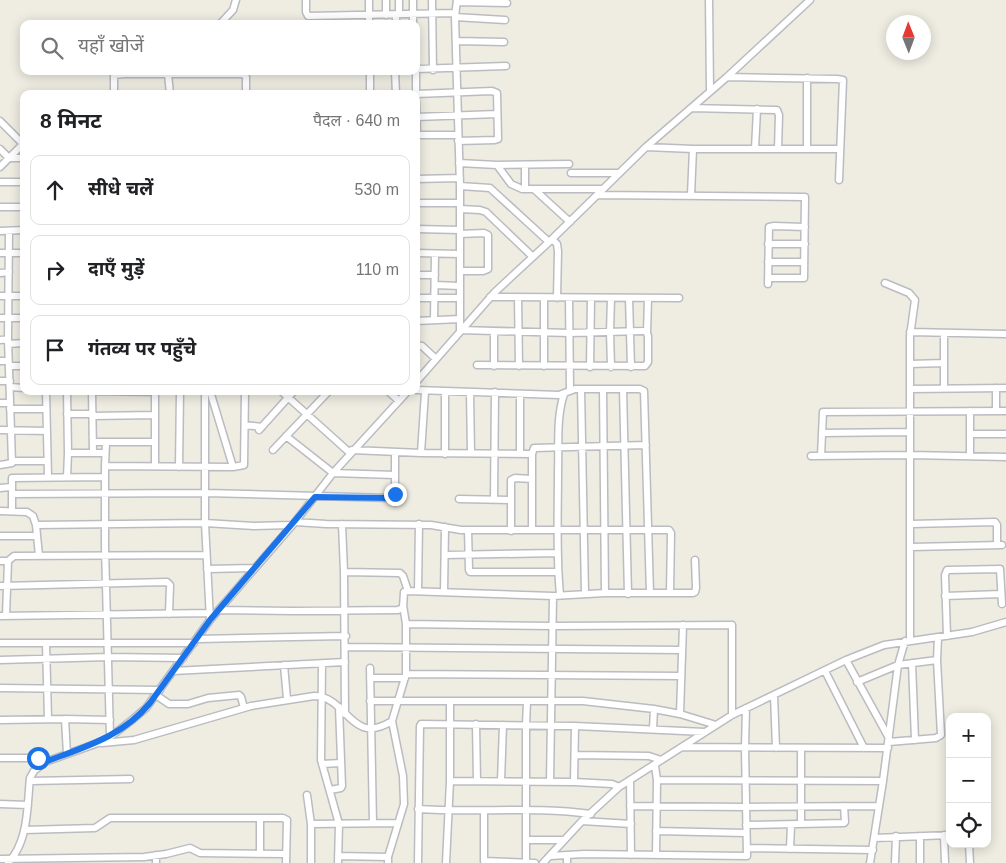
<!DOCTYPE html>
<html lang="hi">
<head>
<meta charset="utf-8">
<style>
  :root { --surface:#fff; --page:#f2f2f2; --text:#202124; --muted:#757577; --line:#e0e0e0 }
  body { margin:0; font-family:Helvetica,"Noto Sans Devanagari",sans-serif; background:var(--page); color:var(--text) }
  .controls { position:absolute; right:15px; bottom:15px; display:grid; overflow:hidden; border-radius:10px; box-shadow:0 2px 12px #0003 }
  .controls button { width:45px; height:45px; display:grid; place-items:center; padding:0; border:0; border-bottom:1px solid var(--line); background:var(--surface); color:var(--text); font:25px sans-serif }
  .compass { position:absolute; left:886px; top:15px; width:45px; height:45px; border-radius:50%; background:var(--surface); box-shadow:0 2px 12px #0003; rotate:359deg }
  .stop { position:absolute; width:15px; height:15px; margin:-11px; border:4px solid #1a73e8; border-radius:50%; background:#fff }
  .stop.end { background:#1a73e8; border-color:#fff; box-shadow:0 1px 5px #0008 }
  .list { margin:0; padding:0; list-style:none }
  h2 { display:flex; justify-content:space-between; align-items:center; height:65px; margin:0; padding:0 20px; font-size:21px }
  h2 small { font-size:16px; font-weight:400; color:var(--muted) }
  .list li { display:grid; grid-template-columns:32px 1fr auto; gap:15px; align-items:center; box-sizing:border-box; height:70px; margin:0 10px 10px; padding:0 10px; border:1px solid var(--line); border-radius:10px }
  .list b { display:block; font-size:19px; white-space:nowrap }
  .list em { font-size:16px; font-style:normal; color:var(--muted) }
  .icon { flex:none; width:28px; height:28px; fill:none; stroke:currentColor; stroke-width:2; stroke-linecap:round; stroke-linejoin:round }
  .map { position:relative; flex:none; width:1006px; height:863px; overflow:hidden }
  .search { position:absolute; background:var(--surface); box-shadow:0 2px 12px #0003; left:20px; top:20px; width:400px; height:55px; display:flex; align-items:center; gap:12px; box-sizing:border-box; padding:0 18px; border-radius:10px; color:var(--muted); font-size:19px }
  .panel { position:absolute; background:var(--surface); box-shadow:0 2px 12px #0003; left:20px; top:90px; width:400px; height:305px; border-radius:10px }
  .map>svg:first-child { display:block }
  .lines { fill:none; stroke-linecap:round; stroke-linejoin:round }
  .minor-casing { stroke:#babcc2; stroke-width:9 }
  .minor { stroke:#fff; stroke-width:6 }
  .route { stroke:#1a73e8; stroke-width:6 }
</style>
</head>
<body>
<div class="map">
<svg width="1006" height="863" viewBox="0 0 1006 863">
  <rect width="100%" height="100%" fill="#efede2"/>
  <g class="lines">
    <defs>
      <path id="minor" d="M 306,0 L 306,12 L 308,16 L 455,13
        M 369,0 L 369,24
        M 386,0 L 386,15
        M 413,0 L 413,24
        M 432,0 L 433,70
        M 457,0 L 455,17 L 460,186 L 460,330 L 569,333 L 643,331 L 646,331 L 648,336 L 648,362 L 645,366 L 477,365
        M 709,0 L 710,91
        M 457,2 L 507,3
        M 399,14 L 399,0
        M 455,17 L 505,20
        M 220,24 L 233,10 L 236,0
        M 396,24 L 396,15
        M 456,41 L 504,42
        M 416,69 L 506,66
        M 370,71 L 370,94
        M 395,71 L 396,94
        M 416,71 L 416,94
        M 727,77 L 837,79 L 843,80 L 839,180
        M 114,94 L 114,75 L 125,74 L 243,74 L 246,77 L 246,94
        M 170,94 L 168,74 L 171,72
        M 416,94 L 492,91 L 497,93 L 498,139 L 495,140 L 458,141
        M 416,101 L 417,135
        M 691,108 L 777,110 L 779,115 L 778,149
        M 416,117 L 497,114
        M 0,121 L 23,144
        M 416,135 L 457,135
        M 646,147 L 693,149 L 840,149
        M 807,148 L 807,78
        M 0,149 L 9,158 L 24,158
        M 755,149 L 757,109
        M 459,163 L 497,165 L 569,164
        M 497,165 L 511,184 L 522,189 L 602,189
        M 525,165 L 525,189
        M 0,167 L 24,143
        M 571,173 L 618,173
        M 416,179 L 460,178
        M 0,182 L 24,182
        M 460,186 L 490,188 L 549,242
        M 535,190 L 570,222
        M 597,195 L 805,197 L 804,278 L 768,278
        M 691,195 L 693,149
        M 416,203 L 459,203
        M 0,207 L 24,207
        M 460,209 L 480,210 L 486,212 L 533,257
        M 416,229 L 460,230
        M 0,231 L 24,230
        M 460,234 L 484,233 L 488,235 L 488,269 L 483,271 L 460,271
        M 552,239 L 557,244 L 558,251 L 557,298
        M 768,244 L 805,244
        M 0,253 L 24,253
        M 416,253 L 460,254
        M 768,262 L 804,262
        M 0,273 L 9,272
        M 416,275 L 435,275
        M 885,283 L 909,293 L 915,300 L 910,336 L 910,640
        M 768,284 L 769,227 L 774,226 L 805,227
        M 435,285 L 460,286
        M 0,296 L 24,296
        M 490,297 L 679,298
        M 416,298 L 460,298
        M 518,298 L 519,366
        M 569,298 L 570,390
        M 611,298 L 610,332 L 611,367
        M 629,298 L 631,367
        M 0,318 L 24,318
        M 434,320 L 435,254
        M 416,321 L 460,319
        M 494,331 L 494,366
        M 910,332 L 1006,334
        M 647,333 L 648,298
        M 944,333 L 944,388
        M 0,340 L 8,339
        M 8,344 L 24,343
        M 416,345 L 422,346 L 436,359
        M 0,361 L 8,361
        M 910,364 L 944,363
        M 9,366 L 24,366
        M 544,366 L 544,298
        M 590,367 L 591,298
        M 0,381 L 10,381
        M 416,382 L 495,292 L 549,242 L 646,147 L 727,77 L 810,0
        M 10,387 L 24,388
        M 996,388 L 996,411
        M 581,389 L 585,594
        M 603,389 L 605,593
        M 623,389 L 628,594
        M 910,389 L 1006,388
        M 416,390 L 559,395 L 575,389 L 640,389 L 644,391 L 650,593
        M 46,391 L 48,477
        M 67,391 L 68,453 L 105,453
        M 92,391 L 93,453
        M 96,391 L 155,392
        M 205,391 L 205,523 L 210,620
        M 210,391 L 233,467
        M 281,391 L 350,453
        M 388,391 L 399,401
        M 445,392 L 445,454
        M 470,392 L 471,453
        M 0,403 L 10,403
        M 10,409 L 46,409
        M 970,411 L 970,456
        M 67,414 L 93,414
        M 93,416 L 154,415
        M 245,425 L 262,427
        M 0,430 L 46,431
        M 259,430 L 294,391
        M 822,433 L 910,432
        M 970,434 L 1006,434
        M 286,436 L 333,473 L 395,475
        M 93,442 L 155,442
        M 106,442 L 105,466 L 105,547 L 110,737
        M 273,450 L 329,391
        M 352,450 L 421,453 L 532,454
        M 421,453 L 425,392
        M 520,454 L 520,394
        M 811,456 L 910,455 L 1006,457
        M 821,456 L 823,412 L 1006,411
        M 12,461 L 47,461
        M 0,465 L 12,463 L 8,339 L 9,231
        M 105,466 L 233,467 L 244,465 L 245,391
        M 155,466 L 155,391
        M 179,467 L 180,391
        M 67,477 L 68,453
        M 0,488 L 11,487
        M 12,494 L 206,493 L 390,498 L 394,497 L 395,494 L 395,452
        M 459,499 L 511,500
        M 494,499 L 495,392
        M 0,511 L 27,512 L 33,516 L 36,525 L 39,556
        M 12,511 L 12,478 L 105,477
        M 295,522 L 326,524 L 431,525 L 461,530 L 669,530 L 671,533 L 670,593
        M 342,524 L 344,572
        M 911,524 L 995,522 L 997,525 L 997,545
        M 36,525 L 205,523 L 254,526 L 291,525
        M 468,530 L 469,570 L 470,572 L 557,572
        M 532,530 L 532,454 L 534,448 L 646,445
        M 511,531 L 511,480 L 515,478 L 532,479
        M 0,536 L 37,536
        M 911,547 L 1002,545
        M 445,555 L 557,553
        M 0,561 L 8,561 L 6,616
        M 8,561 L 14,556 L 206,555
        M 207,569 L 255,568
        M 0,586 L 167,582 L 170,585 L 169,614
        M 418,591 L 419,524
        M 444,592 L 445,527
        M 560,595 C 556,554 558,512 558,471 C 559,446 556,418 564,394
        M 945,596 L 1001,594
        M 403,605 L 406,624
        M 220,610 L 292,611 L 398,610 L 403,608 L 404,592 L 408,591 L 553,596 L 605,593 L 693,593 L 695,592 L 696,588 L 695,560
        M 0,616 L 210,613
        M 947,636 L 945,575 L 947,570 L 1000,569 L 1002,604
        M 198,639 L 346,636
        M 0,643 L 194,643
        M 46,643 L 48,719
        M 346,647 L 682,650
        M 0,660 L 109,657 L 183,658
        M 846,660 L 889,738
        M 912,663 L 915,740
        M 322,664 L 321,760 L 339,824 L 338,863
        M 284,665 L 287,699
        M 370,668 L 373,823
        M 173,671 L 345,662
        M 825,671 L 864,748
        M 406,674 L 681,676
        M 370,678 L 405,678
        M 857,682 L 898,665 L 937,660
        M 0,688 L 160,690
        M 156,695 L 169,704 L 188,704 L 208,698 L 239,695 L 241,697 L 244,708
        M 774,695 L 776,748
        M 370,701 L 583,701 L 654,709 L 680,714 L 716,725
        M 345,714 L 344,572 L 400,573 L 403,576 L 408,591
        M 680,714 L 683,625
        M 65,719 L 110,720
        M 0,720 L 65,719 L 67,754
        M 476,724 L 477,781
        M 653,729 L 654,709
        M 889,742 L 936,738 L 941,735 L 937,660 L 938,638
        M 102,743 L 134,740 L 251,706 L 314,696 C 348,696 350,747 392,721
        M 682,747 L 888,748
        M 576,755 L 649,756 L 661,760
        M 0,758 L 38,758 L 45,762
        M 322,764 L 341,763
        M 655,766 L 657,780 L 656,855
        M 657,780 L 883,781
        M 30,781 L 130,779
        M 450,781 L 574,782 L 612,784 L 619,787
        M 501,781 L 503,725
        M 630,781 L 631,855
        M 550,782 L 553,596
        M 574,782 L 575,726
        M 330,790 L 341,788 L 342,786 L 339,707
        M 307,795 L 311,824 L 311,863
        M 0,804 L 28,805
        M 630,806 L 745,807 L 879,806
        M 418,809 C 476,813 534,806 591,814
        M 484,811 L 484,861 L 535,863
        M 260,818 L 260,854
        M 582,821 L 631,824
        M 311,824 L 398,823
        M 801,824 L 801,748
        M 746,825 L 844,823 L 845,822 L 844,806
        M 24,830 L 95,828 L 110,818 L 283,818 L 287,820 L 286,863
        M 656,831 L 746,833
        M 944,835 L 945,863
        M 920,836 L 920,863
        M 874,838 L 950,835
        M 526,840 L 564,840
        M 969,844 L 970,863
        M 747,848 L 873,850
        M 790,849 L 791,825
        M 338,856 L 388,857
        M 550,856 L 584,854 L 747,856 L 745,748 L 746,708
        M 0,859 L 144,857 L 166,854 L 190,848 L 200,853 L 286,854
        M 8,863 C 29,841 27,806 30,778 L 34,771 L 45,762 L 98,743 L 110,737 L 132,720 L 146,708 L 210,620 L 295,522 L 333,473 L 408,391
        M 156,863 L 156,855
        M 388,863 L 388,857 L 404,804 L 403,776 L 392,721 L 406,674 L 406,624 L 553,626 L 732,625 L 732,715
        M 418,863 L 420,726 L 421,724 L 575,726 L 705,732
        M 446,863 L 450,781 L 450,702
        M 526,863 L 526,726 L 527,701
        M 543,863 L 582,821 L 619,787 L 732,715 L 846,660 L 884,645 L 972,632 L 1006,622
        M 567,863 L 567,855
        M 870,863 L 883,781 L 898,665 L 905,641
        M 895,863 L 896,836"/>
    </defs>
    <use href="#minor" class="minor-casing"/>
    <use href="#minor" class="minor"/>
  </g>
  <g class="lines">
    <path class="route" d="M 38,758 L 45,762 C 84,747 122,737 150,703 L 210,620 L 315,497 L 390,498 L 394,496 L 395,494"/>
  </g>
</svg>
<div class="controls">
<button>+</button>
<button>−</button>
<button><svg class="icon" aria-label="locate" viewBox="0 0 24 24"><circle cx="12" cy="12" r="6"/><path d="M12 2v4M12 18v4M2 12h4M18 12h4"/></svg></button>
</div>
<svg class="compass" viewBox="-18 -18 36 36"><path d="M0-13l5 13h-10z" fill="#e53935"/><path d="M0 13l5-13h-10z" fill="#757577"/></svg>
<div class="stop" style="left:38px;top:758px"></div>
<div class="stop end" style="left:395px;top:494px"></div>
<div class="search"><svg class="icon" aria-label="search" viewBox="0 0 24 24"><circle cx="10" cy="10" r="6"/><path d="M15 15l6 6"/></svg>यहाँ खोजें</div>
<section class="panel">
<h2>8 मिनट<small>पैदल · 640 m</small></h2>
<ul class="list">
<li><svg class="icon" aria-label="ahead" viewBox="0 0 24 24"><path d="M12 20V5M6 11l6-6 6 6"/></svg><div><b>सीधे चलें</b></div><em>530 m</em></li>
<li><svg class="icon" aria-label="right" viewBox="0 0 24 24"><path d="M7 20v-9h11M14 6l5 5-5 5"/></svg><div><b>दाएँ मुड़ें</b></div><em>110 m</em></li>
<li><svg class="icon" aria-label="arrive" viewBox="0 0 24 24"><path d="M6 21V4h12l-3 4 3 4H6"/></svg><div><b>गंतव्य पर पहुँचे</b></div></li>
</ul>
</section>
</div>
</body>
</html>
